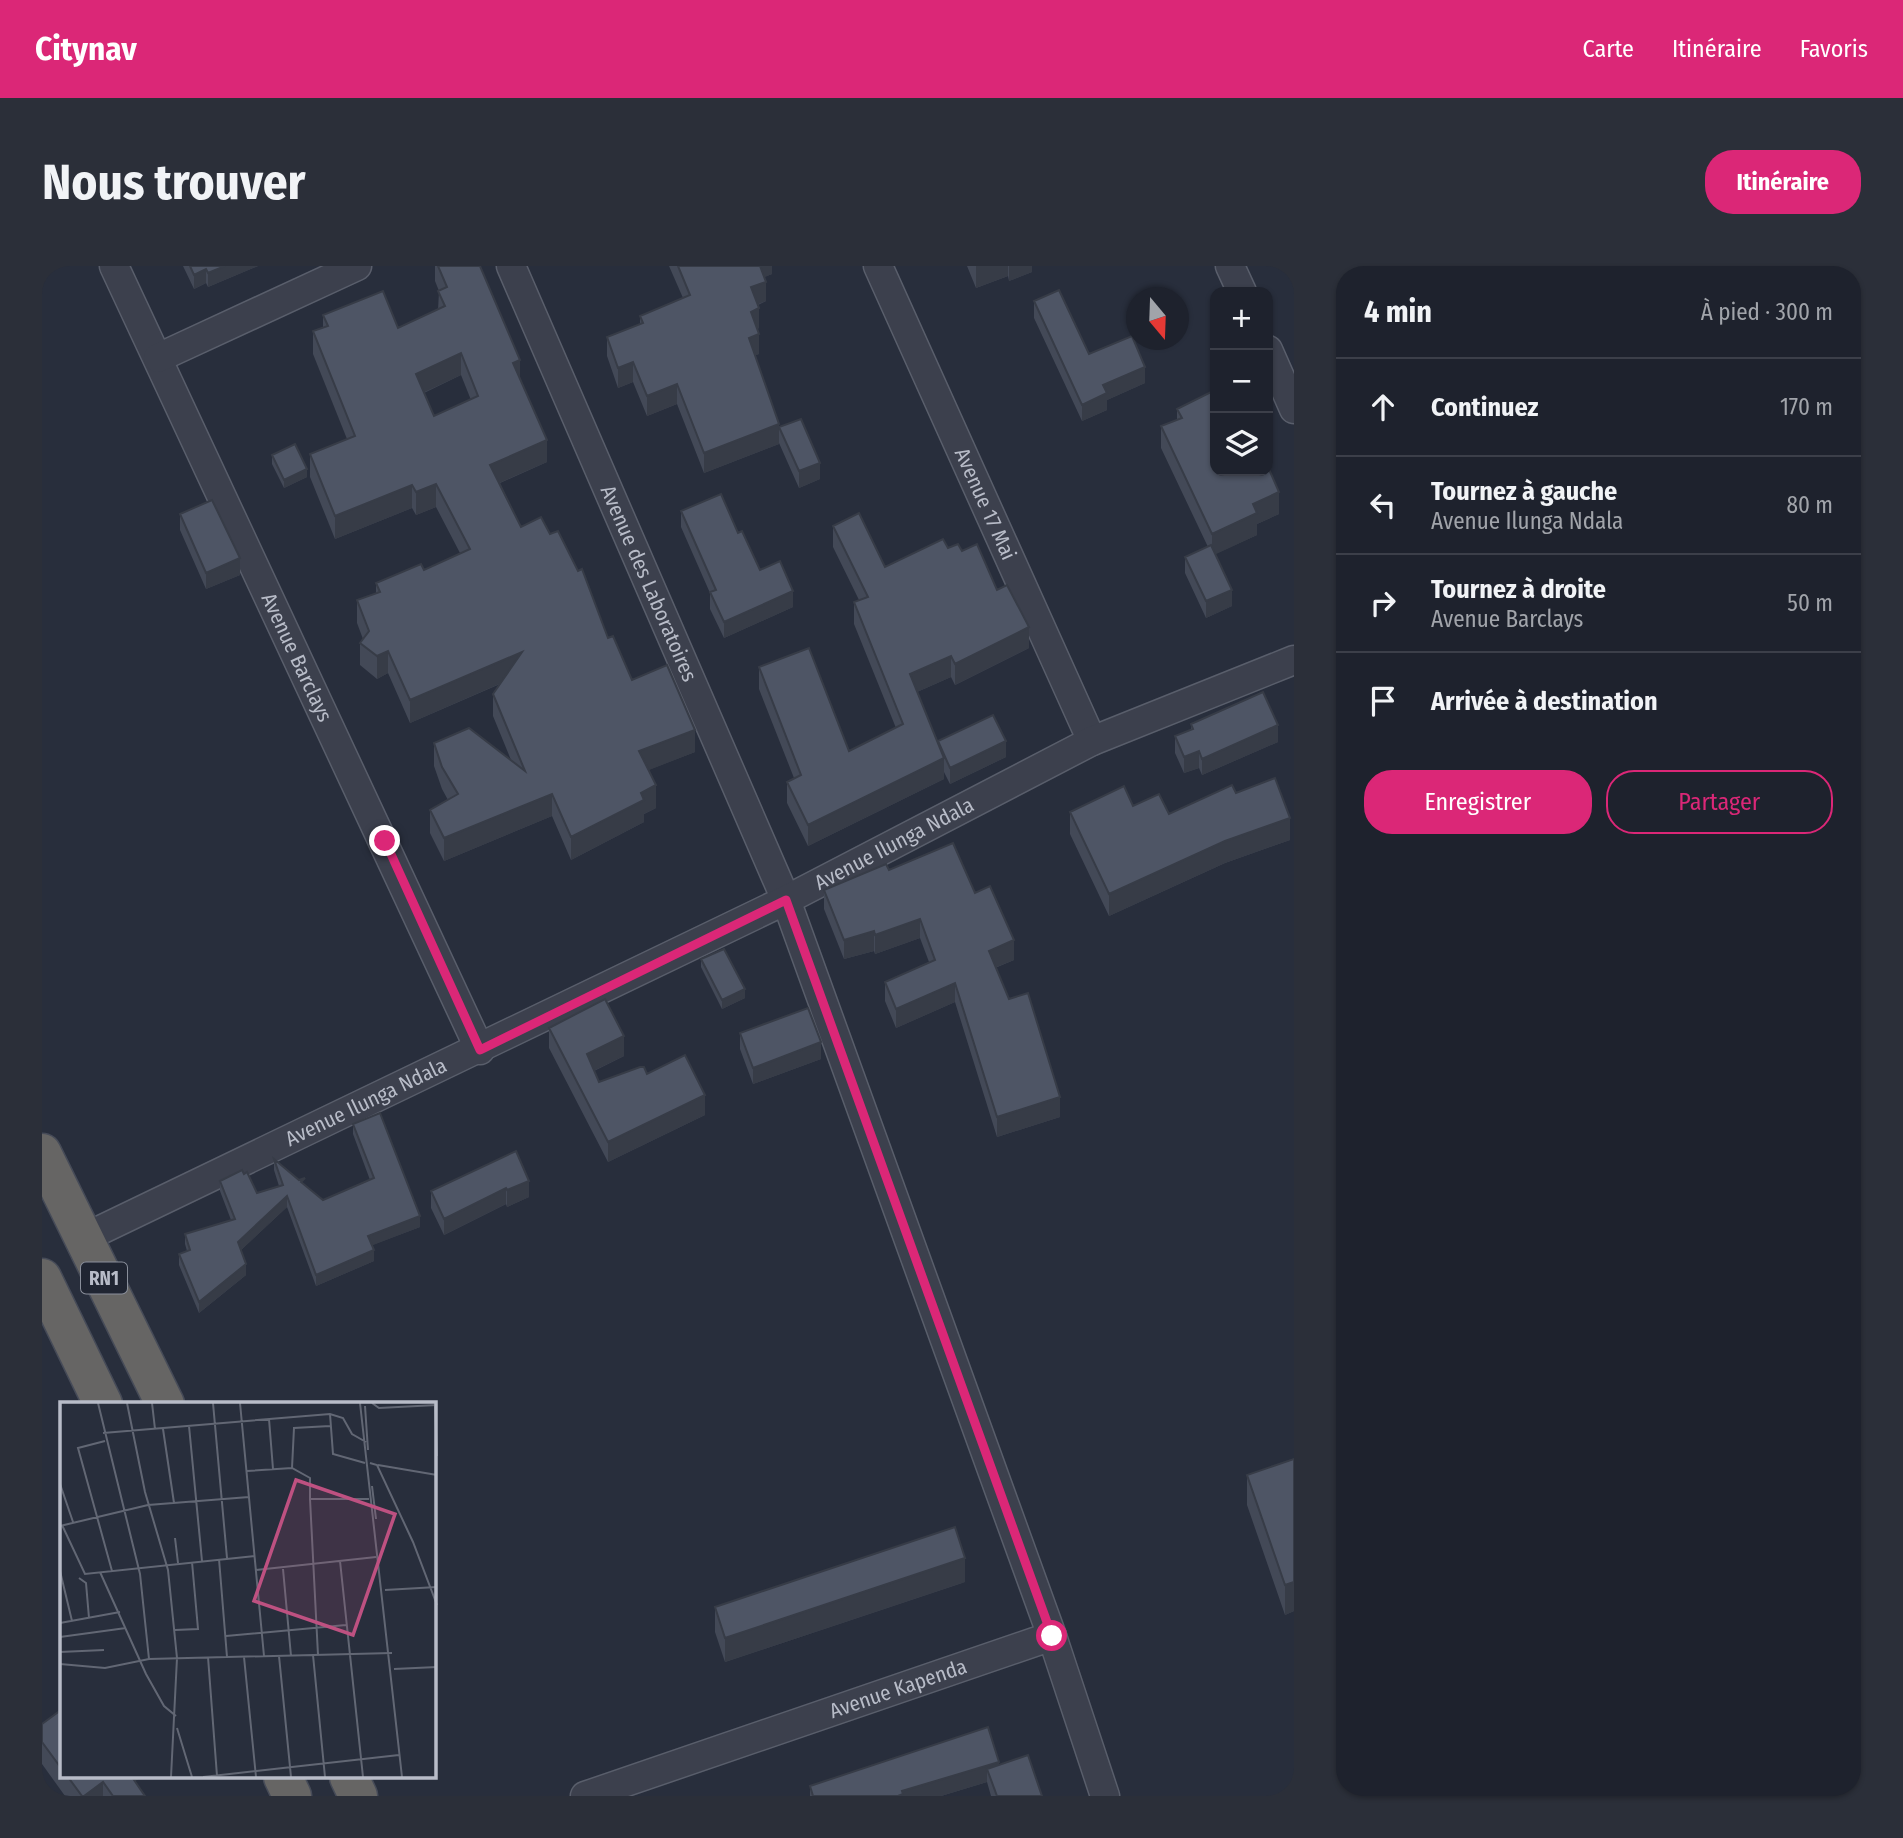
<!DOCTYPE html>
<html lang="fr">
<head>
<meta charset="utf-8">
<style>
  :root { --surface:#1e222d; --page:#2b2f39; --text:#f1f3f6; --muted:#a1a4aa; --line:#3c3f49; --accent:#db2777 }
  body { margin:0; font-family:"Fira Sans Condensed",sans-serif; background:var(--page); color:var(--text) }
  .controls { position:absolute; right:21px; top:21px; display:grid; overflow:hidden; border-radius:14px; box-shadow:0 2px 5px #0004 }
  .controls button { width:63px; height:63px; display:grid; place-items:center; padding:0; border:0; border-bottom:2px solid var(--line); background:var(--surface); color:var(--text); font:35px sans-serif }
  .compass { position:absolute; left:1084px; top:21px; width:63px; height:63px; border-radius:50%; background:var(--surface); box-shadow:0 2px 5px #0004; rotate:161deg }
  .stop { position:absolute; width:21px; height:21px; margin:-16px; border:5px solid #db2777; border-radius:50%; background:#fff }
  .stop.end { background:#db2777; border-color:#fff; box-shadow:0 2px 7px #0008 }
  .list { margin:0; padding:0; list-style:none }
  h2 { display:flex; justify-content:space-between; align-items:center; height:91px; margin:0; padding:0 28px; font-size:30px }
  h2 small { font-size:23px; font-weight:400; color:var(--muted) }
  .list li { display:grid; grid-template-columns:46px 1fr auto; gap:21px; align-items:center; box-sizing:border-box; height:98px; padding:0 28px; border-top:2px solid var(--line) }
  .list b { display:block; font-size:26px; white-space:nowrap }
  .list p { margin:0; font-size:23px; white-space:nowrap; color:var(--muted) }
  .list em { font-size:23px; font-style:normal; color:var(--muted) }
  .actions { display:flex; gap:14px; padding:21px 28px }
  .actions a { flex:1; padding:16px 0; border:2px solid var(--accent); border-radius:28px; text-align:center; font-size:24px; color:var(--accent) }
  .actions .main { background:var(--accent); color:#fff }
  .icon { flex:none; width:38px; height:38px; fill:none; stroke:currentColor; stroke-width:2; stroke-linecap:round; stroke-linejoin:round }
  .map { position:relative; flex:none; width:1252px; height:1530px; overflow:hidden; border-radius:28px }
  header { display:flex; align-items:center; gap:42px; box-sizing:border-box; height:98px; padding:0 35px; background:var(--accent); color:#fff }
  header strong { font-size:33px }
  nav { display:flex; gap:38px; margin-inline-start:auto; font-size:24px }
  .intro { display:flex; align-items:center; justify-content:space-between; box-sizing:border-box; height:168px; padding:0 42px }
  h1 { margin:0; font-size:49px }
  .button { padding:18px 32px; border-radius:28px; background:var(--accent); color:#fff; font-size:24px; font-weight:700 }
  main { display:flex; gap:42px; padding:0 42px }
  aside { flex:1; background:var(--surface); border-radius:28px; box-shadow:0 2px 5px #0004 }
  .map>svg:first-child { display:block }
  .lines { fill:none; stroke-linecap:round; stroke-linejoin:round }
  .minor-casing { stroke:#595e6b; stroke-width:31 }
  .trunk-casing { stroke:#464b58; stroke-width:41 }
  .minor { stroke:#3c404d; stroke-width:28 }
  .trunk { stroke:#666564; stroke-width:38 }
  .wall { fill:#434957; fill-rule:evenodd }
  .shaded-wall { fill:#373c47 }
  .building { fill:#4e5565; stroke:#373c47; stroke-width:2; fill-rule:evenodd }
  .route { stroke:#db2777; stroke-width:9 }
  .labels { text-anchor:middle; dominant-baseline:central; stroke-width:5; stroke-linejoin:round; paint-order:stroke }
  .shield { fill:#202532; stroke:#8a8f9b; stroke-width:2 }
  .shield-label { font-size:19px; font-weight:bold; fill:#b8bcc8 }
  .street-label { font-size:21px; fill:#b8bcc8; stroke:#202532 }
  .inset-road { fill:none; stroke:#626774; stroke-width:2 }
  .view { fill:#be5181; fill-opacity:0.15; stroke:#be5181; stroke-width:3.5 }
  .inset-edge { fill:none; stroke:#b8bcc8; stroke-width:3.5 }
</style>
</head>
<body>
<header>
<strong>Citynav</strong>
<nav><a>Carte</a><a>Itinéraire</a><a>Favoris</a></nav>
</header>
<div class="intro"><h1>Nous trouver</h1><a class="button">Itinéraire</a></div>
<main>
<div class="map">
<svg width="1252" height="1530" viewBox="0 0 1252 1530">
  <rect width="100%" height="100%" fill="#282e3c"/>
  <g class="lines">
    <defs>
      <g id="minor">
        <path id="s1" d="M 72,0 L 438,784"/>
        <path id="s2" d="M 469,0 L 744,634 L 1010,1370"/>
        <path id="s3" d="M 836,0 L 1050,475"/>
        <path d="M 1188,0 L 1200,26"/>
        <path d="M 1226,84 L 1252,143"/>
        <path d="M 116,92 L 315,0"/>
        <path id="s4" d="M 42,972 L 744,634 L 1050,475 L 1252,394"/>
        <path id="s5" d="M 543,1530 L 1010,1370 L 1063,1530"/>
      </g>
      <path id="trunk" d="M 0,887 L 123,1138
        M 0,1012 L 61,1138
        M 241,1511 L 250,1530
        M 307,1511 L 316,1530"/>
    </defs>
    <use href="#minor" class="minor-casing"/>
    <use href="#trunk" class="trunk-casing"/>
    <use href="#minor" class="minor"/>
    <use href="#trunk" class="trunk"/>
  </g>
  <path class="wall" d="M 141,0 L 216,0 L 166,21 L 164,17 L 152,23 Z
    M 393,0 L 438,0 L 478,112 L 505,196 L 458,217 L 479,261 L 508,268 L 590,414 L 653,486 L 606,504 L 614,542 L 602,548 L 602,556 L 529,594 L 510,550 L 402,595 L 388,567 L 388,544 L 406,534 L 400,523 L 392,500 L 392,477 L 469,494 L 451,450 L 451,428 L 458,418 L 368,457 L 346,407 L 335,413 L 318,399 L 318,377 L 321,373 L 315,357 L 315,334 L 334,327 L 334,317 L 382,304 L 418,287 L 394,241 L 374,249 L 370,242 L 293,273 L 268,211 L 268,188 L 305,173 L 271,88 L 271,65 L 281,61 L 281,49 L 356,62 L 396,44 L 397,25 L 393,15 ZM 419,109 L 429,134 L 392,150 L 382,127 Z
    M 627,0 L 730,0 L 730,8 L 722,11 L 724,35 L 716,39 L 717,62 L 715,63 L 717,88 L 713,89 L 737,178 L 662,207 L 635,138 L 605,150 L 591,116 L 576,122 L 565,90 L 565,71 L 598,58 L 598,50 L 641,32 Z
    M 925,0 L 990,0 L 990,6 L 967,15 L 966,10 L 934,22 Z
    M 992,35 L 1047,88 L 1103,117 L 1065,134 L 1065,144 L 1040,155 L 992,52 Z
    M 1135,143 L 1237,248 L 1215,258 L 1215,269 L 1173,288 L 1190,340 L 1164,352 L 1143,307 L 1143,291 L 1166,281 L 1119,182 L 1119,160 L 1135,154 Z
    M 737,161 L 778,213 L 757,222 L 737,177 Z
    M 230,189 L 265,211 L 242,222 L 230,198 Z
    M 639,245 L 696,267 L 718,304 L 751,341 L 682,372 L 668,343 L 668,327 L 639,261 Z
    M 138,248 L 198,309 L 164,323 L 138,264 Z
    M 791,260 L 843,301 L 906,282 L 920,285 L 955,324 L 987,382 L 913,419 L 909,411 L 875,426 L 896,476 L 964,491 L 908,518 L 902,506 L 902,513 L 766,580 L 745,537 L 745,516 L 752,512 L 717,423 L 717,401 L 807,485 L 854,462 L 812,358 L 812,336 L 817,334 L 791,281 Z
    M 1149,458 L 1236,476 L 1160,509 L 1157,502 L 1142,507 L 1133,487 L 1133,470 L 1149,464 Z
    M 1194,527 L 1248,574 L 1183,597 L 1067,650 L 1028,568 L 1028,546 L 1091,540 L 1127,548 Z
    M 847,604 L 933,627 L 972,694 L 953,702 L 1018,851 L 955,871 L 913,736 L 854,762 L 843,735 L 843,716 L 887,696 L 878,672 L 833,688 L 832,685 L 802,693 L 782,643 L 782,624 Z
    M 659,693 L 703,732 L 680,743 L 659,701 Z
    M 507,762 L 582,790 L 552,805 L 557,816 L 605,808 L 663,849 L 566,896 L 507,782 Z
    M 698,767 L 779,793 L 711,818 L 698,783 Z
    M 311,858 L 378,961 L 330,979 L 332,995 L 274,1020 L 245,941 L 199,984 L 204,1009 L 157,1047 L 137,999 L 137,988 L 145,985 L 143,978 L 143,968 L 189,954 L 178,925 L 178,915 L 202,908 L 215,927 L 237,920 L 232,904 L 232,893 L 281,934 L 328,914 L 311,868 Z
    M 487,915 L 487,931 L 465,941 L 464,938 L 402,969 L 389,942 L 389,925 Z
    M 1252,1193 L 1252,1345 L 1243,1349 L 1205,1239 L 1205,1209 Z
    M 923,1316 L 683,1396 L 673,1366 L 673,1341 Z
    M 19,1444 L 19,1511 L 99,1511 L 93,1515 L 103,1530 L 23,1530 L 0,1498 L 0,1458 Z
    M 957,1499 L 1000,1530 L 949,1530 L 945,1516 L 899,1530 L 768,1530 L 768,1520 Z"/>
  <path class="shaded-wall" d="M 183,0 L 216,0 L 166,21 L 166,7 Z
    M 716,0 L 730,0 L 730,8 L 716,14 Z
    M 934,0 L 966,0 L 966,10 L 934,22 Z
    M 967,0 L 990,0 L 990,6 L 967,15 Z
    M 164,3 L 164,17 L 152,23 L 152,9 Z
    M 724,16 L 724,35 L 709,41 L 709,21 Z
    M 717,42 L 717,62 L 709,65 L 709,46 Z
    M 717,68 L 717,88 L 707,92 L 707,72 Z
    M 419,87 L 419,109 L 374,130 L 374,108 Z
    M 478,94 L 478,116 L 471,97 Z
    M 591,96 L 591,116 L 576,122 L 576,102 Z
    M 1103,101 L 1103,117 L 1065,134 L 1065,144 L 1040,155 L 1040,139 L 1061,119 Z
    M 635,118 L 635,138 L 605,150 L 605,130 Z
    M 737,158 L 737,178 L 662,207 L 662,187 Z
    M 505,174 L 505,196 L 448,221 L 448,199 Z
    M 778,197 L 778,213 L 757,222 L 757,205 Z
    M 265,203 L 265,211 L 242,222 L 242,214 Z
    M 394,218 L 394,241 L 374,249 L 374,226 Z
    M 370,219 L 370,242 L 293,273 L 293,250 Z
    M 1237,226 L 1237,248 L 1215,258 L 1215,269 L 1170,290 L 1170,268 L 1211,238 Z
    M 198,292 L 198,309 L 164,323 L 164,307 Z
    M 1190,324 L 1190,340 L 1164,352 L 1164,335 Z
    M 751,325 L 751,341 L 682,372 L 682,356 Z
    M 987,361 L 987,382 L 913,419 L 913,398 Z
    M 346,385 L 346,407 L 335,413 L 335,390 Z
    M 480,386 L 480,408 L 368,457 L 368,434 Z
    M 909,390 L 909,411 L 868,429 L 868,408 Z
    M 1236,459 L 1236,476 L 1160,509 L 1160,493 Z
    M 653,464 L 653,486 L 597,508 L 597,485 Z
    M 964,475 L 964,491 L 908,518 L 908,502 Z
    M 1157,485 L 1157,502 L 1142,507 L 1142,491 Z
    M 902,492 L 902,513 L 766,580 L 766,559 Z
    M 614,519 L 614,542 L 602,548 L 602,556 L 529,594 L 529,571 L 599,527 Z
    M 510,528 L 510,550 L 402,595 L 402,572 Z
    M 1248,552 L 1248,574 L 1183,597 L 1067,650 L 1067,628 L 1183,575 Z
    M 878,653 L 878,672 L 833,688 L 833,669 Z
    M 832,665 L 832,685 L 802,693 L 802,674 Z
    M 972,674 L 972,694 L 947,704 L 947,685 Z
    M 913,717 L 913,736 L 854,762 L 854,743 Z
    M 703,723 L 703,732 L 680,743 L 680,734 Z
    M 582,770 L 582,790 L 545,808 L 545,788 Z
    M 779,776 L 779,793 L 711,818 L 711,802 Z
    M 663,829 L 663,849 L 566,896 L 566,876 Z
    M 1018,831 L 1018,851 L 955,871 L 955,851 Z
    M 487,915 L 487,931 L 465,941 L 465,924 Z
    M 464,922 L 464,938 L 402,969 L 402,953 Z
    M 245,930 L 245,941 L 196,987 L 196,976 Z
    M 378,950 L 378,961 L 326,981 L 326,970 Z
    M 332,984 L 332,995 L 274,1020 L 274,1009 Z
    M 204,998 L 204,1009 L 157,1047 L 157,1036 Z
    M 923,1292 L 923,1316 L 683,1396 L 683,1372 Z
    M 1252,1316 L 1252,1345 L 1243,1349 L 1243,1319 Z
    M 957,1496 L 957,1513 L 945,1503 L 945,1516 L 899,1530 L 856,1530 L 860,1525 Z
    M 83,1511 L 99,1511 L 83,1522 Z
    M 61,1516 L 61,1530 L 42,1530 Z"/>
  <path class="building" d="M 148,0 L 183,0 L 166,7 L 164,3 L 152,9 Z
    M 396,0 L 438,0 L 478,94 L 471,97 L 505,174 L 448,199 L 479,261 L 499,251 L 508,268 L 516,265 L 536,305 L 540,303 L 566,372 L 571,370 L 590,414 L 625,399 L 653,464 L 597,485 L 614,519 L 599,527 L 602,534 L 529,571 L 510,528 L 402,572 L 388,544 L 416,528 L 400,501 L 392,477 L 427,462 L 483,505 L 451,428 L 480,386 L 368,434 L 346,385 L 335,390 L 318,377 L 327,365 L 315,334 L 338,326 L 334,317 L 379,298 L 382,304 L 428,283 L 394,218 L 374,226 L 370,219 L 293,250 L 268,188 L 313,170 L 271,65 L 286,60 L 281,49 L 341,25 L 356,62 L 403,40 L 396,25 L 405,21 ZM 419,87 L 436,130 L 392,150 L 374,108 Z
    M 636,0 L 718,0 L 724,16 L 709,21 L 717,42 L 709,46 L 717,68 L 707,72 L 737,158 L 662,187 L 635,118 L 605,130 L 591,96 L 576,102 L 565,71 L 601,57 L 598,50 L 648,29 Z
    M 1017,24 L 1047,88 L 1090,70 L 1103,101 L 1061,119 L 1065,127 L 1040,139 L 992,35 Z
    M 1173,124 L 1173,205 L 1226,205 L 1226,201 L 1237,226 L 1211,238 L 1215,247 L 1170,268 L 1119,160 L 1140,152 L 1135,143 Z
    M 759,153 L 778,197 L 757,205 L 737,161 Z
    M 253,178 L 265,203 L 242,214 L 230,189 Z
    M 679,228 L 696,267 L 700,265 L 718,304 L 738,295 L 751,325 L 682,356 L 668,326 L 674,324 L 639,245 Z
    M 170,234 L 198,292 L 164,307 L 138,248 Z
    M 817,247 L 843,301 L 901,273 L 906,282 L 916,278 L 920,285 L 935,278 L 955,324 L 965,319 L 987,361 L 913,398 L 909,390 L 868,408 L 902,492 L 766,559 L 745,516 L 759,509 L 717,401 L 767,382 L 807,485 L 861,458 L 812,336 L 826,331 L 791,260 Z
    M 1169,279 L 1190,324 L 1164,335 L 1143,291 Z
    M 1221,426 L 1236,459 L 1160,493 L 1157,485 L 1142,491 L 1133,470 L 1151,463 L 1149,458 Z
    M 951,449 L 964,475 L 908,502 L 896,475 Z
    M 1233,512 L 1248,552 L 1183,575 L 1067,628 L 1028,546 L 1082,520 L 1091,540 L 1117,528 L 1127,548 L 1190,519 L 1194,527 Z
    M 911,577 L 933,627 L 948,620 L 972,674 L 947,685 L 967,733 L 986,727 L 1018,831 L 955,851 L 913,717 L 854,743 L 843,716 L 893,694 L 878,653 L 833,669 L 832,665 L 802,674 L 782,624 L 844,598 L 847,604 Z
    M 682,683 L 703,723 L 680,734 L 659,693 Z
    M 563,733 L 582,770 L 545,788 L 557,816 L 598,801 L 602,801 L 605,808 L 643,789 L 663,829 L 566,876 L 507,762 Z
    M 766,742 L 779,776 L 711,802 L 698,767 Z
    M 338,847 L 378,950 L 326,970 L 332,984 L 274,1009 L 245,930 L 196,976 L 204,998 L 157,1036 L 137,988 L 148,984 L 143,968 L 193,953 L 178,915 L 200,904 L 202,908 L 205,906 L 215,927 L 241,919 L 232,893 L 257,914 L 263,912 L 259,916 L 281,934 L 332,912 L 311,858 Z
    M 474,885 L 487,915 L 465,924 L 464,922 L 402,953 L 389,925 Z
    M 1252,1193 L 1252,1316 L 1243,1319 L 1205,1209 Z
    M 913,1261 L 923,1292 L 683,1372 L 673,1341 Z
    M 19,1444 L 19,1502 L 0,1476 L 0,1458 Z
    M 946,1461 L 957,1496 L 860,1525 L 861,1528 L 856,1530 L 771,1530 L 768,1520 Z
    M 986,1489 L 1000,1530 L 955,1530 L 945,1503 Z
    M 26,1511 L 90,1511 L 103,1530 L 71,1530 L 61,1516 L 42,1530 L 40,1530 Z"/>
  <g class="lines">
    <path class="route" d="M 343,575 L 438,784 L 744,634 L 1010,1370"/>
  </g>
  <g class="labels">
    <rect class="shield" x="39" y="996.5" width="46" height="31" rx="5"/>
    <g class="shield-label">
      <text x="62" y="1012">RN1</text>
    </g>
    <g class="street-label">
      <text stroke="none"><textPath href="#s3" startOffset="261">Avenue 17 Mai</textPath></text>
      <text stroke="none"><textPath href="#s2" startOffset="346">Avenue des Laboratoires</textPath></text>
      <text stroke="none"><textPath href="#s1" startOffset="432">Avenue Barclays</textPath></text>
      <text stroke="none"><textPath href="#s4" startOffset="901">Avenue Ilunga Ndala</textPath></text>
      <text stroke="none"><textPath href="#s4" startOffset="313">Avenue Ilunga Ndala</textPath></text>
      <text stroke="none"><textPath href="#s5" startOffset="331">Avenue Kapenda</textPath></text>
    </g>
  </g>
  <g transform="translate(18 1136)">
    <rect width="376" height="376" fill="#282e3c"/>
    <path class="inset-road" d="M 38,1 L 80,172 L 89,257M 67,1 L 85,90 L 108,168 L 117,256 L 111,375M 92,1 L 95,27M 153,1 L 167,156M 180,1 L 204,254M 300,1 L 342,375M 312,1 L 319,6 L 377,3M 305,4 L 308,48M 375,4 L 377,54M 270,12 L 273,52 L 305,61M 209,17 L 213,67M 129,24 L 142,159M 103,27 L 114,101M 43,31 L 270,12 L 283,16 L 292,32 L 306,40M 45,39 L 18,46 L 52,169M 310,61 L 317,63 L 353,140 L 377,203M 318,63 L 377,73M 232,66 L 234,26 L 270,24M 187,69 L 232,66 L 250,76 L 250,97 L 309,97M 0,82 L 13,120M 312,84 L 316,117M 250,97 L 258,253M 2,123 L 25,172 L 195,154M 0,124 L 88,103 L 189,95M 115,136 L 118,161M 159,157 L 167,255M 280,159 L 303,375M 223,167 L 231,254M 196,168 L 316,155M 0,169 L 12,219M 40,170 L 86,272 L 104,304 L 116,314M 19,176 L 26,181 L 29,216M 325,188 L 377,185M 0,221 L 60,210M 115,228 L 138,227 L 132,160M 166,234 L 286,223M 0,235 L 66,226M 0,250 L 44,248M 253,253 L 265,375M 219,254 L 231,375M 148,255 L 157,374M 184,255 L 196,375M 0,262 L 45,266 L 89,257 L 332,251M 334,267 L 377,265M 117,326 L 132,375M 143,375 L 339,353"/>
    <path class="view" d="M 236,78 L 335,112 L 293,233 L 194,199 Z"/>
    <rect width="376" height="376" class="inset-edge"/>
  </g>
</svg>
<div class="controls">
<button>+</button>
<button>−</button>
<button><svg class="icon" aria-label="layers" viewBox="0 0 24 24"><path d="M12 4l9 5-9 5-9-5zM3 14l9 5 9-5"/></svg></button>
</div>
<svg class="compass" viewBox="-18 -18 36 36"><path d="M0-13l5 13h-10z" fill="#e53935"/><path d="M0 13l5-13h-10z" fill="#a1a4aa"/></svg>
<div class="stop" style="left:1010px;top:1370px"></div>
<div class="stop end" style="left:343px;top:575px"></div>
</div>
<aside>
<h2>4 min<small>À pied · 300 m</small></h2>
<ul class="list">
<li><svg class="icon" aria-label="ahead" viewBox="0 0 24 24"><path d="M12 20V5M6 11l6-6 6 6"/></svg><div><b>Continuez</b></div><em>170 m</em></li>
<li><svg class="icon" aria-label="left" viewBox="0 0 24 24"><path d="M17 20v-9H6M10 6l-5 5 5 5"/></svg><div><b>Tournez à gauche</b><p>Avenue Ilunga Ndala</p></div><em>80 m</em></li>
<li><svg class="icon" aria-label="right" viewBox="0 0 24 24"><path d="M7 20v-9h11M14 6l5 5-5 5"/></svg><div><b>Tournez à droite</b><p>Avenue Barclays</p></div><em>50 m</em></li>
<li><svg class="icon" aria-label="arrive" viewBox="0 0 24 24"><path d="M6 21V4h12l-3 4 3 4H6"/></svg><div><b>Arrivée à destination</b></div></li>
</ul>
<div class="actions"><a class="main">Enregistrer</a><a>Partager</a></div>
</aside>
</main>
</body>
</html>
